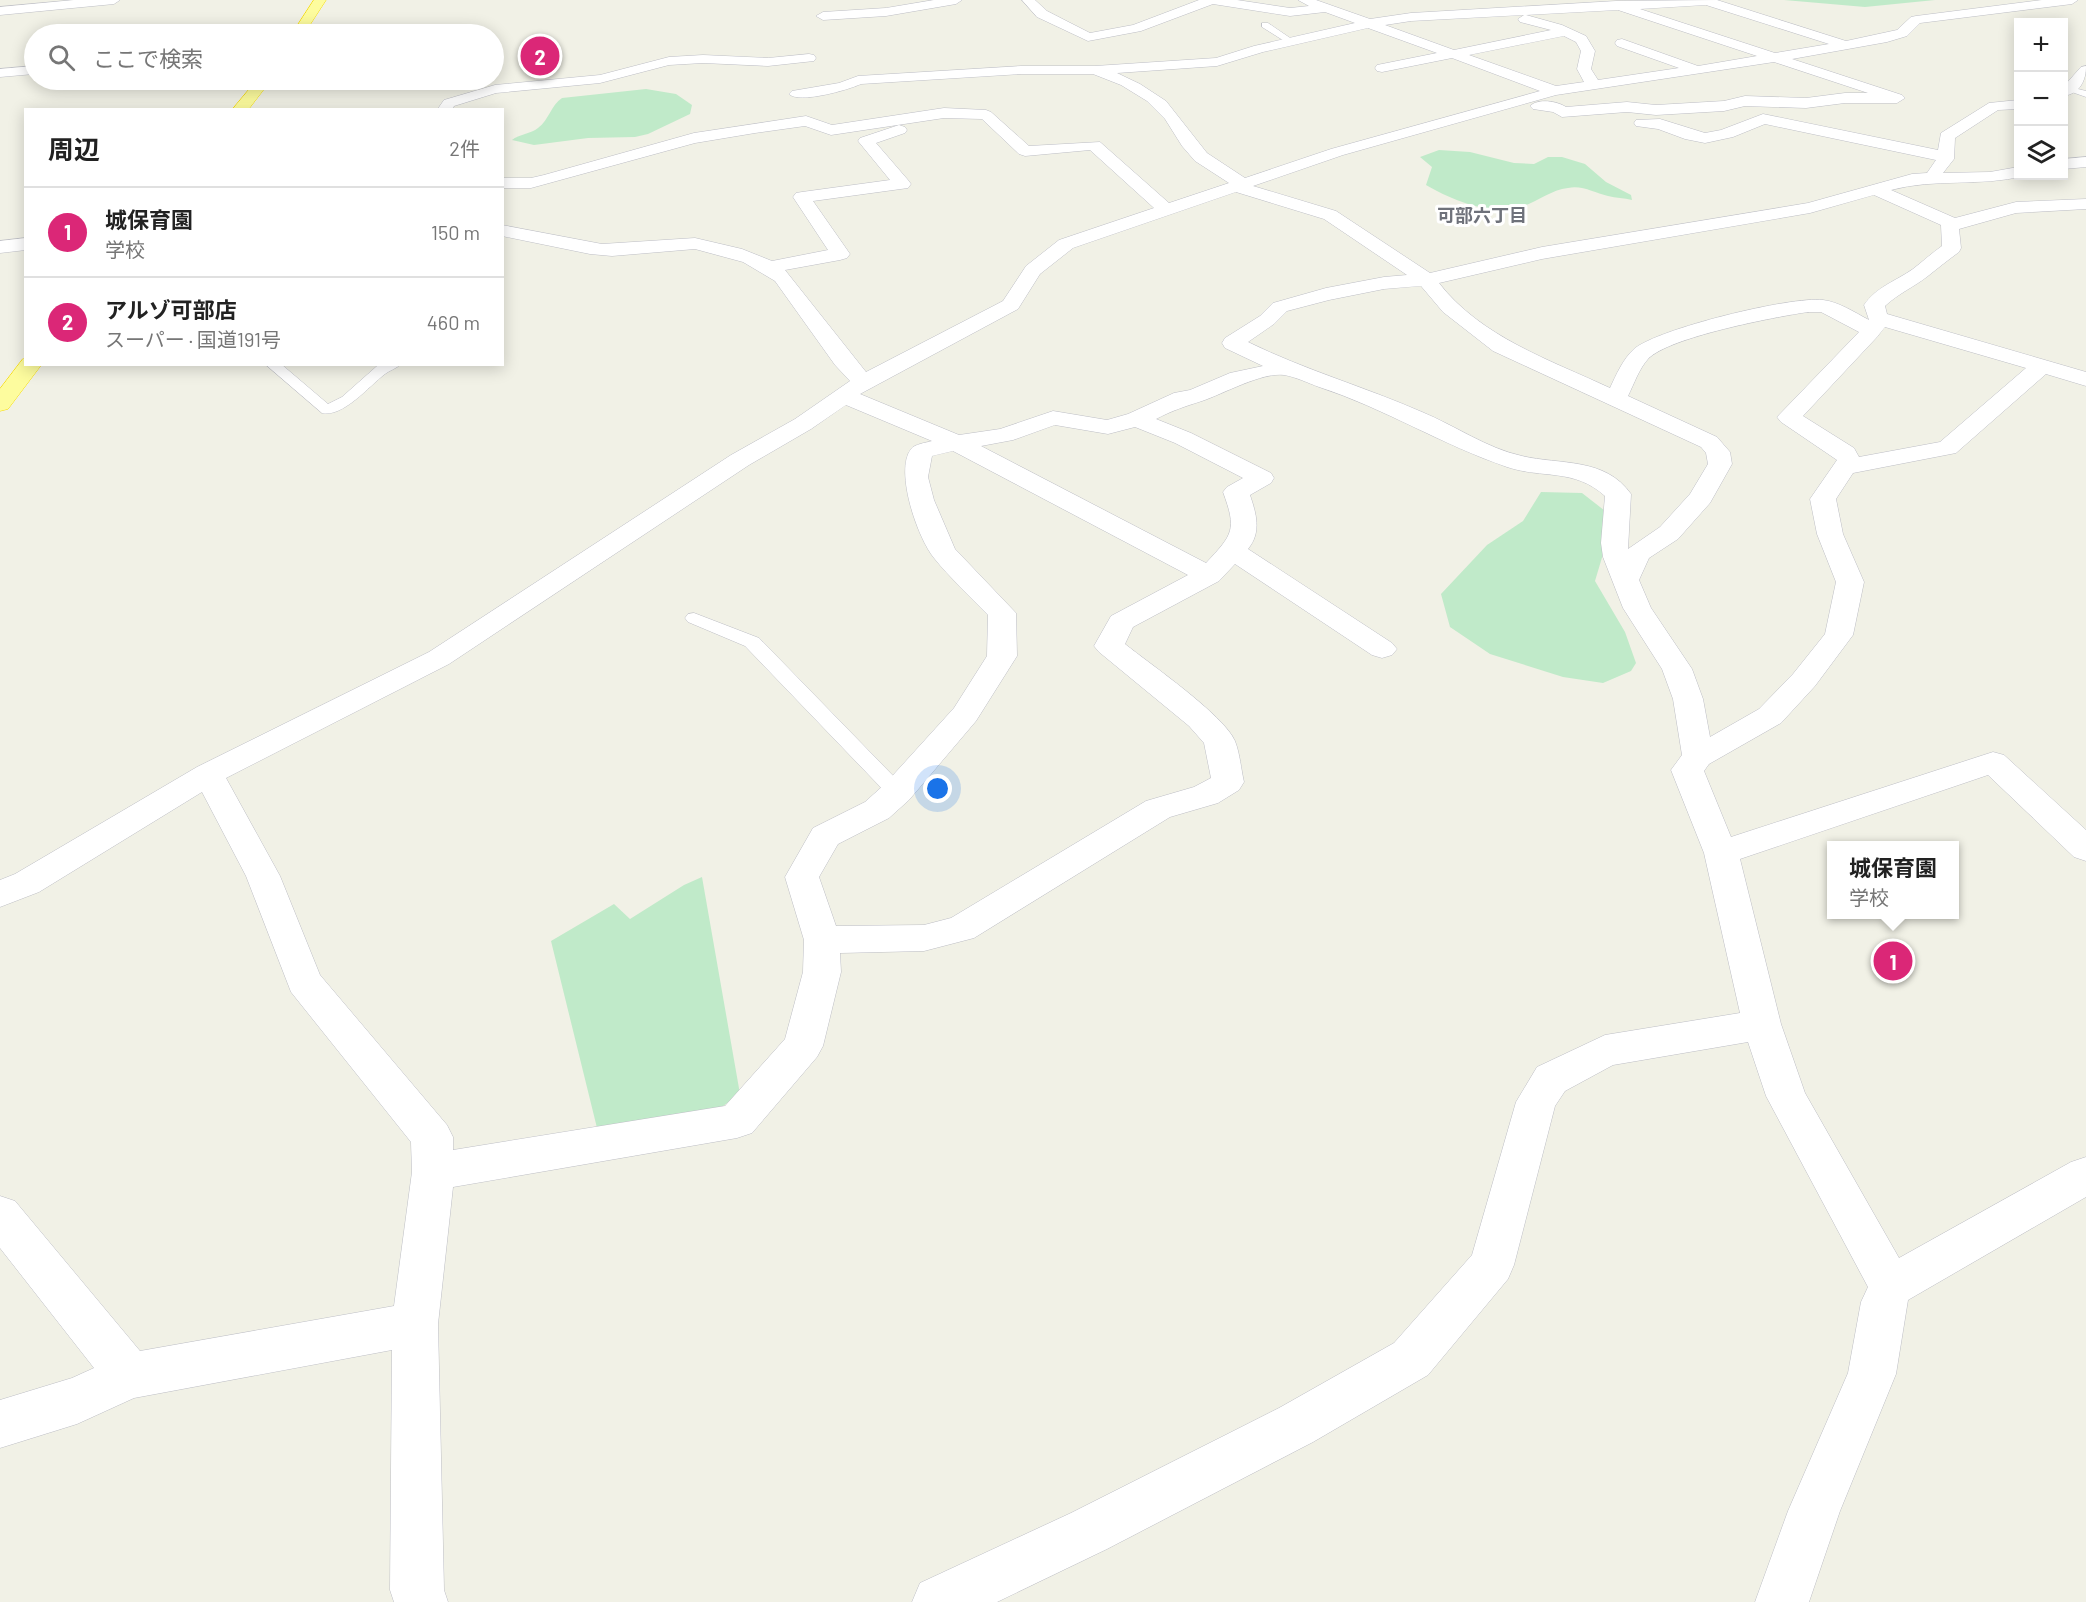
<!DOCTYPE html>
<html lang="ja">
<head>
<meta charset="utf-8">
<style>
  :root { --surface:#fff; --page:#f2f2f2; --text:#222; --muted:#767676; --line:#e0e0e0; --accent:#db2777 }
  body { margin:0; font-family:Barlow,"Noto Sans JP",sans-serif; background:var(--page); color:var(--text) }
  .controls { position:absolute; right:18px; top:18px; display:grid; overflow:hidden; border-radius:0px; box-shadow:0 3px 15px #0003 }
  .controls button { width:54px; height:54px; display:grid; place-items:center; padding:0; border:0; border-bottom:2px solid var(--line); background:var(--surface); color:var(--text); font:30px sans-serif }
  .you { position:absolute; left:938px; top:789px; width:21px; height:21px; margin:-15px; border:4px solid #fff; border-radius:50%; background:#1a73e8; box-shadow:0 0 0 9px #1a73e833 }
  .badge { display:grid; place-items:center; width:39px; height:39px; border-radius:50%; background:var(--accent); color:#fff; font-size:20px; font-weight:700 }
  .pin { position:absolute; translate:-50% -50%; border:3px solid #fff; box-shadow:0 2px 6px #0006 }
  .popup { position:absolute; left:1827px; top:841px; width:132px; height:78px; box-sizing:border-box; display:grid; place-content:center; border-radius:0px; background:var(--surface); filter:drop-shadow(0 2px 4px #0005); font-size:20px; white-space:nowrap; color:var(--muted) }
  .popup b { font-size:22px; color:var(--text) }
  .popup::after { content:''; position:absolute; left:50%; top:100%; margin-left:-12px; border:12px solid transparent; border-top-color:var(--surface) }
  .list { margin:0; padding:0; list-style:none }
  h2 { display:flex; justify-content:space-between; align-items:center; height:78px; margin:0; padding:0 24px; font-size:26px }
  h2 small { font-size:20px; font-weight:400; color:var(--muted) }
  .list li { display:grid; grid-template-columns:39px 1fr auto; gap:18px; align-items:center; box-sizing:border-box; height:90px; padding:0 24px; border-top:2px solid var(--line) }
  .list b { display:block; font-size:22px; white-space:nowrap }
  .list p { margin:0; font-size:20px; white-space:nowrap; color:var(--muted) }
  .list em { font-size:20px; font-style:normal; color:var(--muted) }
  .icon { flex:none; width:33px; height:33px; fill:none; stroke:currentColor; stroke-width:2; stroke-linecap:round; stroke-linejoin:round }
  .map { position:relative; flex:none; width:2086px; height:1602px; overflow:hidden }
  .search { position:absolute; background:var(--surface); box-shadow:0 3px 15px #0003; left:24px; top:24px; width:480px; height:66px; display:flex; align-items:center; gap:15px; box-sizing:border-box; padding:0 21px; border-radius:33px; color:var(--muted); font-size:22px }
  .panel { position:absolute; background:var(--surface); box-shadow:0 3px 15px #0003; left:24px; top:108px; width:480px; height:258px; border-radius:0px }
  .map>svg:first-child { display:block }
  .green { fill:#c0eac9 }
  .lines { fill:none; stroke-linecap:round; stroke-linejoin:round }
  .service-casing { stroke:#bdbec5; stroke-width:1 }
  .minor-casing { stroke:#bdbec5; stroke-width:1 }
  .tertiary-casing { stroke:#bdbec5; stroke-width:1 }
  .trunk-casing { stroke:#f7dc00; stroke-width:1 }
  .service { fill:#fff; fill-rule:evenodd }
  .minor { fill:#fff; fill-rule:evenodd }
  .tertiary { fill:#fff; fill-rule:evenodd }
  .trunk { fill:#fdfc9e; fill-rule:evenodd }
  .labels { text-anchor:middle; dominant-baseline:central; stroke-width:6; stroke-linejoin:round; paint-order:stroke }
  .far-neighbourhood-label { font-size:18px; font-weight:bold; fill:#6e717a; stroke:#fff }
</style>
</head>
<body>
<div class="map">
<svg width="2086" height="1602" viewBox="0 0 2086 1602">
  <rect width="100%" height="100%" fill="#f1f1e6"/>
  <path class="green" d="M 1784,0 L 1935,0 L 1865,7 Z
    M 646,89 L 676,94 L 692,105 L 690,114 L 648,134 L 635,137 L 588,138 L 534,145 L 512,140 C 519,134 531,134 538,128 C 549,120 551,105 562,98 Z
    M 1439,150 L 1470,152 L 1514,163 L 1534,164 L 1548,157 L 1562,157 L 1585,164 L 1606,182 L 1631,195 L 1632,200 C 1624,198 1616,198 1608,196 C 1594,193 1583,185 1568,188 C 1550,190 1536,203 1520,207 C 1490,216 1452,200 1426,185 L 1432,167 L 1420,157 Z
    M 1541,492 L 1582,493 L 1609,514 L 1612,524 L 1595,581 L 1625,632 L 1636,663 L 1631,671 L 1603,683 L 1563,677 L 1490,654 L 1450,627 L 1441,594 L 1487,545 L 1523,521 Z
    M 702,877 L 740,1094 L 716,1111 L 598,1132 L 551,941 L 614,904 L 630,919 L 684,885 Z"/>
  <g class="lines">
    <defs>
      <path id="service" d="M 1262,23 L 1268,23 L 1296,42 L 1289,44 L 1262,27 Z
        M 2066,86 L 2086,91 L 2086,97 L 2066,90 Z
        M 265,364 L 281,364 L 328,404 L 342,397 L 377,366 L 401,364 C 396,369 390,370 385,374 C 369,386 343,418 322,413 Z
        M 694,613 L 759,638 L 904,787 L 907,792 L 904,797 L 897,799 L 890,797 L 745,646 L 688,622 L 685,618 L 688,614 Z"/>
      <path id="minor" d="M 934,0 L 962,0 L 956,4 L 886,16 L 823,20 L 816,16 L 823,12 L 886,8 Z
        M 1022,0 L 1035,0 L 1047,11 L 1090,33 L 1133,25 L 1199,0 L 1237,0 L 1290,8 L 1309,6 L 1298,0 L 1316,0 L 1370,19 L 1411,13 L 1616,1 L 1717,0 L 1846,41 L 1897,30 L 1911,17 L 1916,16 L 2042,0 L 2078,0 L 2072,4 L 1920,23 L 1907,36 L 1887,42 L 1792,59 L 1902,95 L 1905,98 L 1897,103 L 1845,103 L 1806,108 L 1745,106 L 1724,111 L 1656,115 L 1627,112 L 1562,117 L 1553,112 L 1533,109 L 1530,106 C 1538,98 1557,101 1566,107 L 1627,102 L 1656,105 L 1724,101 L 1745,96 L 1806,98 L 1845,93 L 1868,93 L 1774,62 L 1556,95 L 1343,155 L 1253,186 L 1336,211 L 1430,273 L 1542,247 L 1808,203 L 1912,174 L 1927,173 L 1936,160 L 1765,124 L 1733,137 L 1705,143 L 1685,139 L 1658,129 L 1636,126 L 1634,123 L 1636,120 L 1660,119 L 1705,133 L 1721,130 L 1763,114 L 1938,150 L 1941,133 L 1989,103 L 2018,100 L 2018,109 L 1998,110 L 1955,138 L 1954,159 L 1943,173 L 1990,172 L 2018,167 L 2018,176 L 2024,176 C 1980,187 1935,178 1891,190 L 1955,218 L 2016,202 L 2086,199 L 2086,209 L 2016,213 L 1959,229 L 1961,248 L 1959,252 C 1948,260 1938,268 1928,276 C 1914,287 1899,293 1885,306 L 1887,314 L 2086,372 L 2086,386 L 2046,374 L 1956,453 L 1853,473 L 1836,499 L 1843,534 L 1864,582 L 1853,635 L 1815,686 L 1781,723 L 1709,764 L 1704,771 L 1731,837 L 1993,752 L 2004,755 L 2086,830 L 2086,861 L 2074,857 L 1988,775 L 1740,859 L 1781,1024 L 1805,1093 L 1899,1258 L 2071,1162 L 2086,1157 L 2086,1197 L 1908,1300 L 1896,1374 L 1840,1511 L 1809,1602 L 1755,1602 L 1788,1511 L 1848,1373 L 1861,1302 L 1868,1287 L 1766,1096 L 1748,1042 L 1613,1065 L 1565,1091 L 1555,1106 L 1514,1265 L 1508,1279 L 1428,1375 L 1313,1442 L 1107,1549 L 997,1602 L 912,1602 L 920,1583 L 1071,1513 L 1279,1408 L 1394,1343 L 1472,1255 L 1516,1102 L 1537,1067 L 1605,1035 L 1740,1013 L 1704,853 L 1671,770 L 1682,755 L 1673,699 L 1662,669 L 1623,608 L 1603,557 L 1601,543 L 1605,496 C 1574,468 1543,479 1507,467 C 1442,445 1384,408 1319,387 C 1308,383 1296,377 1284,375 C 1262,372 1223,394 1202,401 C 1186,406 1171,411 1156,419 L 1191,433 L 1271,473 L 1274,478 L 1271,483 L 1250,495 C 1256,513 1262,532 1248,549 L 1392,643 L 1397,649 L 1392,655 L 1382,658 L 1372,655 L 1235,564 L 1219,581 L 1133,627 L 1125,644 C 1150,664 1224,715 1235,741 C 1240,754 1241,769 1244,782 L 1239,790 L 1218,803 L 1170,817 L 974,938 L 924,951 L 840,953 L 841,972 L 823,1046 L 817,1057 L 752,1133 L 737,1138 L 453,1187 L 438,1324 L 444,1590 L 448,1602 L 394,1602 L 390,1590 L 392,1350 L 134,1398 L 77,1424 L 0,1448 L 0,1400 L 72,1378 L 94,1368 L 0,1248 L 0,1196 L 15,1201 L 140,1351 L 394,1306 L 412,1172 L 411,1142 L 291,992 L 246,876 L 202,792 L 39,892 L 0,907 L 0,880 L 15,874 L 197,767 L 429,652 L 731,455 L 795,419 L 850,381 L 835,365 L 775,281 L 743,262 L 695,249 L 612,256 L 590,254 L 502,236 L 502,225 L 602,244 L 695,238 L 742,249 L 772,261 L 828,250 L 793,197 L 796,193 L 802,192 L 890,180 L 858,141 L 860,138 L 899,125 L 905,127 L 907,130 L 905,133 L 876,143 L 908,180 L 911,184 L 908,188 L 813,201 L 850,254 L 847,258 L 840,260 L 785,270 L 866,372 L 1003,301 L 1026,266 L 1059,240 L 1154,208 L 1090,150 L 1025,156 L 1019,154 L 982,119 L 944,118 L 831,135 L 805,126 L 755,133 L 695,143 L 531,188 L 502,188 L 502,178 L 531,178 L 544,175 L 694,133 L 806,116 L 832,125 L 944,108 L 986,110 L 991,112 L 1029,146 L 1100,142 L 1169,203 L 1229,183 L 1195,161 L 1182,146 L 1165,119 L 1147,101 L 1121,85 L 1093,74 L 1021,74 L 861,84 C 848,90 799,104 789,94 L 792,91 L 839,83 L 858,76 L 1021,66 L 1095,66 L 1216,58 L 1254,46 L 1355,23 L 1325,12 L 1290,16 L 1213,4 L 1141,31 L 1088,41 L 1037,17 ZM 1706,5 L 1829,44 L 1775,53 L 1640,9 ZM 1618,10 L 1757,56 L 1698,66 L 1622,39 L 1617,40 L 1615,43 L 1617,46 L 1679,68 L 1598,80 L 1591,69 L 1595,51 L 1586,36 L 1562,25 L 1526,15 ZM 1524,15 L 1518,19 L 1520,22 L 1551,30 L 1454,50 L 1385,25 L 1411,21 ZM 1368,28 L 1437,53 L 1377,65 L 1375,68 L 1377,71 L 1382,72 L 1452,58 L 1540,91 L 1331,149 L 1245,178 L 1207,153 L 1166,101 L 1140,84 L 1117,73 L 1217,66 L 1263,52 ZM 1564,36 L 1576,42 L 1581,51 L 1577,69 L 1584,82 L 1556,86 L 1469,55 ZM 1236,192 L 1324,219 L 1407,275 L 1384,277 L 1326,288 L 1273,303 L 1260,316 L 1225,338 L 1222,343 L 1225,348 L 1263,366 L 1230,373 L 1190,390 L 1174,393 L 1128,414 L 1107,420 L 1053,411 L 1000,429 L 959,435 L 860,394 L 1018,309 L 1040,274 L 1073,248 ZM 1874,195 L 1941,225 L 1942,246 C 1932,253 1922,262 1913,269 C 1896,281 1876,287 1864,305 L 1869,320 C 1854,312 1839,302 1823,300 C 1791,296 1657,329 1634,349 C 1623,359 1616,375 1610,388 C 1550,360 1481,337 1439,283 L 1542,259 L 1810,213 ZM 1421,286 L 1443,312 L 1493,351 L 1701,447 L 1706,453 L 1708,464 L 1690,494 L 1660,527 L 1628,549 L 1631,494 C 1605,457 1560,465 1522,456 C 1486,448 1456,426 1422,412 C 1365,387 1305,370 1248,342 L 1274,324 L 1287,311 L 1329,300 L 1384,289 ZM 1808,312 L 1821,312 L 1859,332 L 1777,417 L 1781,422 L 1837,460 L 1810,499 L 1817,534 L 1836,582 L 1825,634 L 1793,674 L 1759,709 L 1710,737 L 1703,699 L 1692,669 L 1651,608 L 1639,580 L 1649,558 L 1678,539 L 1710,503 L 1732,464 L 1730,452 L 1717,437 L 1628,396 C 1634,384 1639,369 1648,359 C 1669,337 1775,317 1808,312 ZM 1885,327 L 2026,368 L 1940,442 L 1859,457 L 1854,448 L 1803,416 L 1877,337 ZM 846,405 L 932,441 C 925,443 915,444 911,449 C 894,471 918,539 934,558 C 950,578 970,596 988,615 L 987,656 L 954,708 L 885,784 L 865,802 L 813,828 L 785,877 L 804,940 L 803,972 L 785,1039 L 725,1106 L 453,1150 L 453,1137 L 447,1125 L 320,975 L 280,876 L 226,778 L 449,664 L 749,465 L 811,429 ZM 1055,425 L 1108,434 L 1135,427 L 1175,443 L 1243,478 L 1227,487 L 1223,492 C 1237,530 1233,534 1206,563 L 981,446 L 1013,440 ZM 953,451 L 1188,575 L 1111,616 L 1094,646 L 1099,652 L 1189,726 L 1204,743 L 1211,778 L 1194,787 L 1146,801 L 951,918 L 924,925 L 836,926 L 819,877 L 838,844 L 889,818 L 909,800 L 976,721 L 1017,656 L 1016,613 L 955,549 L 934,500 L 928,477 L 932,456 Z
        M 809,54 L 814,55 L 816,58 L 814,61 L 768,66 L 703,63 L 669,65 L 600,83 L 496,93 L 454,106 L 452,110 L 437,110 L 444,100 L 495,85 L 600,75 L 669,57 L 703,55 L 768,58 Z
        M 34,66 L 34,74 L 0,77 L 0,69 Z
        M 2086,66 C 2086,81 2080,93 2064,96 L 2064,86 L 2081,67 Z
        M 2086,157 L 2086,167 L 2064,169 L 2064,159 Z
        M 26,238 L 26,250 L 0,253 L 0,241 Z"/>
      <path id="tertiary" d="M 74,0 L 120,0 L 114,4 L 0,15 L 0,7 Z"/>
      <path id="trunk" d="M 314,0 L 326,0 L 304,34 L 292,34 Z
        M 257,80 L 271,80 L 248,110 L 232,110 Z
        M 23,359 L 26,359 L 26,364 L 42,364 L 8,409 L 0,411 L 0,389 Z"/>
    </defs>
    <use href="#service" class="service-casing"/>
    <use href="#minor" class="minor-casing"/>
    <use href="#tertiary" class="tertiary-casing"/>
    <use href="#trunk" class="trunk-casing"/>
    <use href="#service" class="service"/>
    <use href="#minor" class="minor"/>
    <use href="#tertiary" class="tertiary"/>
    <use href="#trunk" class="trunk"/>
  </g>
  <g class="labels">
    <g class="far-neighbourhood-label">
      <text x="1482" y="215">可部六丁目</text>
    </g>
  </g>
</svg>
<div class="controls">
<button>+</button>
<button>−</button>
<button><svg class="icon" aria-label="layers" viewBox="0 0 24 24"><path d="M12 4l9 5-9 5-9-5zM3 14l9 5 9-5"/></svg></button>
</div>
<div class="you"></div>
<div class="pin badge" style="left:1893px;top:961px">1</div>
<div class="popup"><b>城保育園</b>学校</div>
<div class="pin badge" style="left:540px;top:56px">2</div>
<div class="search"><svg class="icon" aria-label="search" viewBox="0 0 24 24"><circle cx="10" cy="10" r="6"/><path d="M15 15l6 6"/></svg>ここで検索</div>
<section class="panel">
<h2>周辺<small>2件</small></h2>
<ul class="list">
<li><span class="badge">1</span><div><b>城保育園</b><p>学校</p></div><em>150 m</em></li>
<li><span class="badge">2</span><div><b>アルゾ可部店</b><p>スーパー · 国道191号</p></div><em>460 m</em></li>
</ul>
</section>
</div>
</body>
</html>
